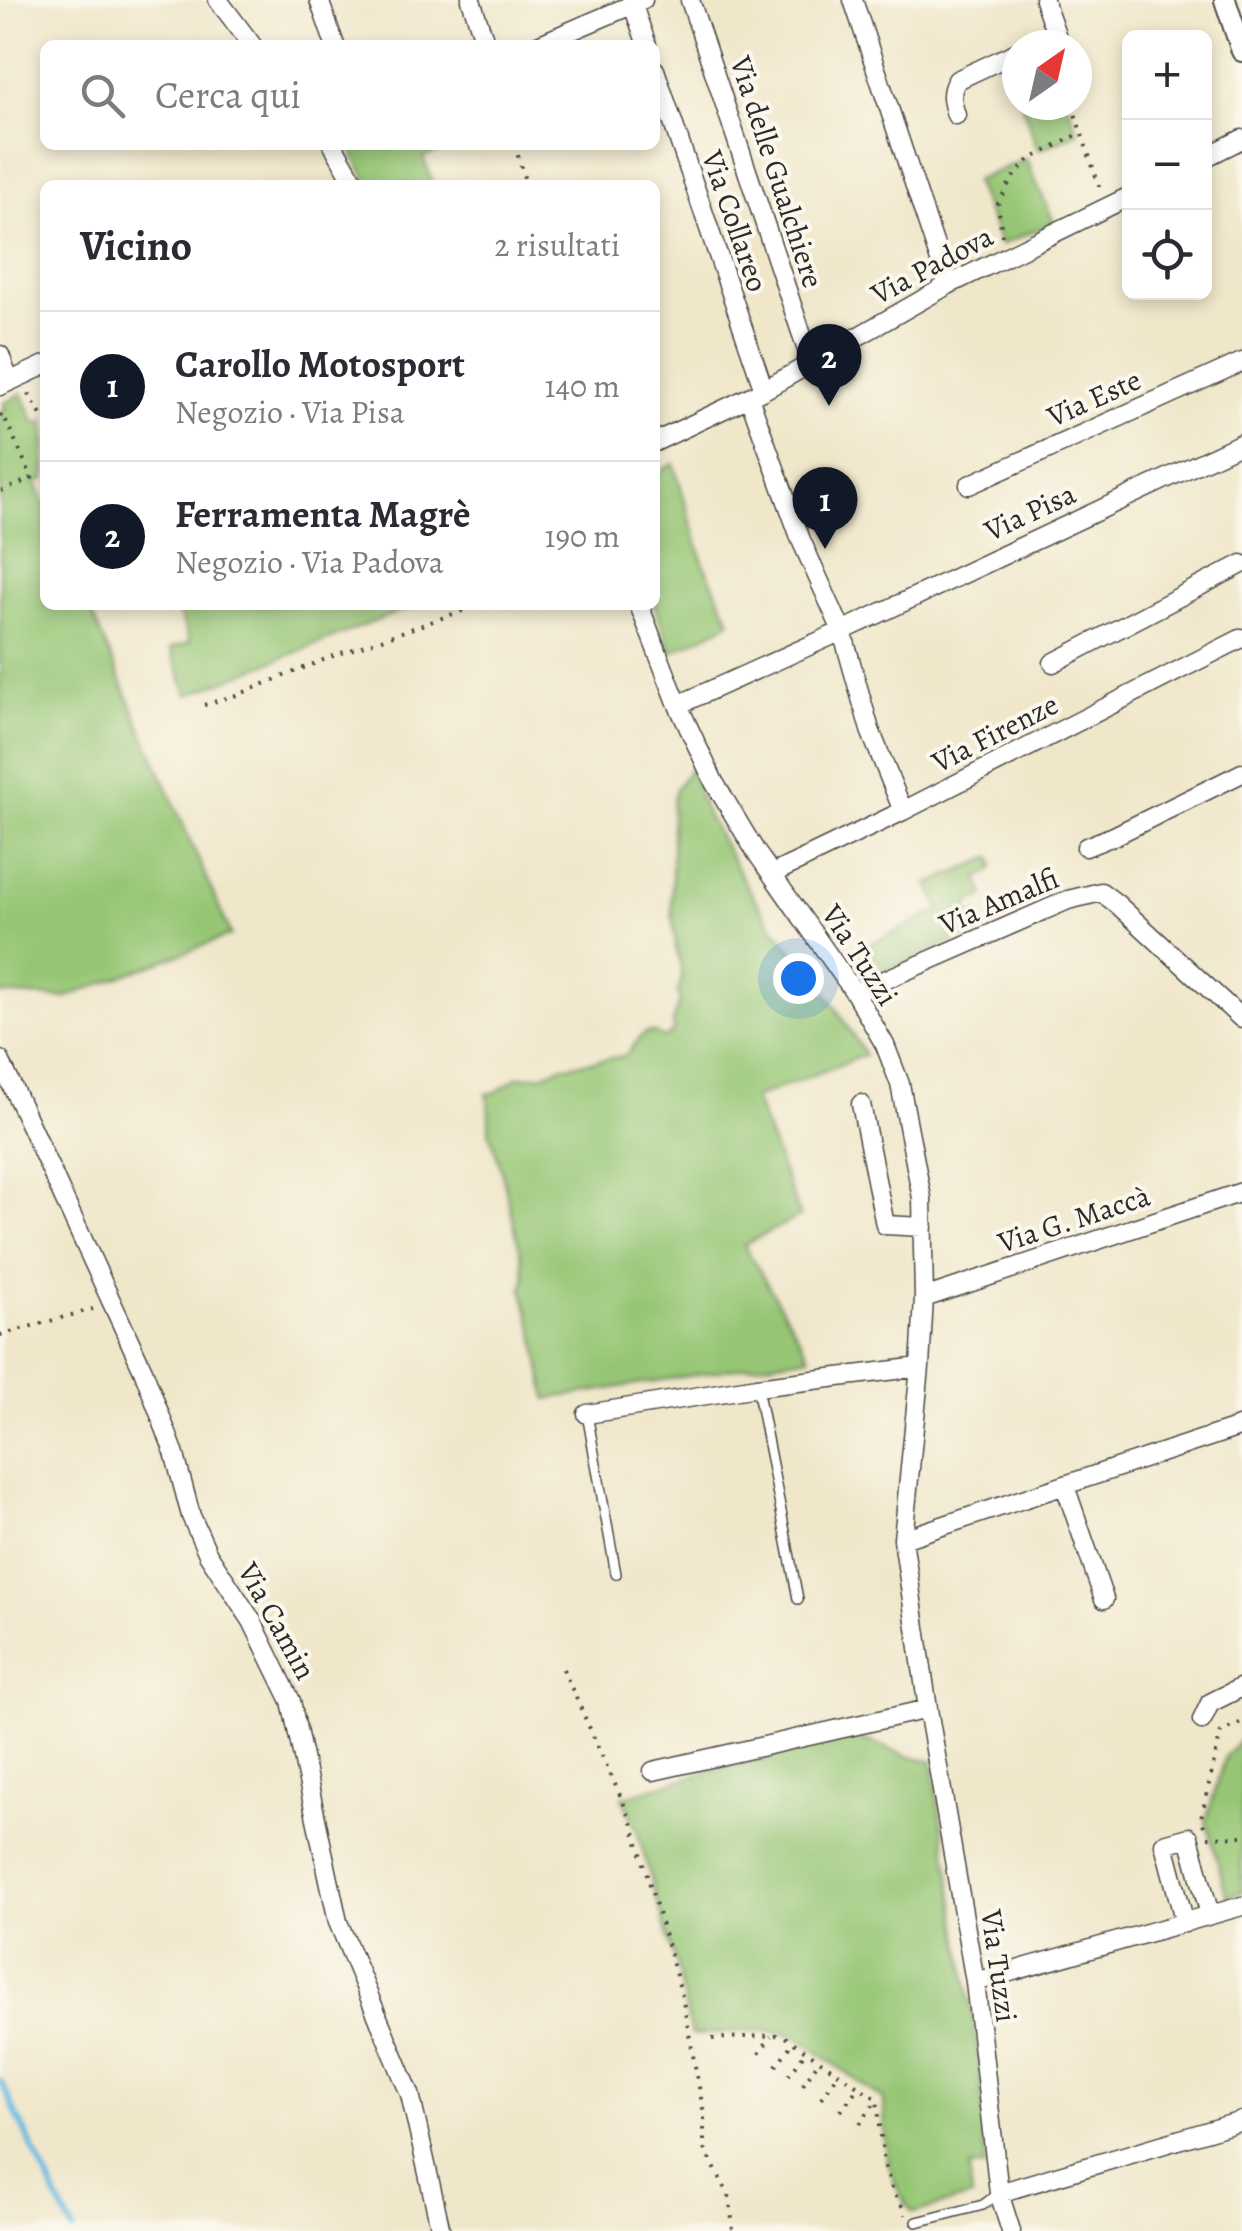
<!DOCTYPE html>
<html lang="it">
<head>
<meta charset="utf-8">
<style>
  :root { --surface:#fff; --page:#f2f2f3; --text:#2b2b33; --muted:#7c7c81; --line:#e1e1e2; --accent:#111827 }
  body { margin:0; font-family:Alegreya,serif; background:var(--page); color:var(--text) }
  .controls { position:absolute; right:30px; top:30px; display:grid; overflow:hidden; border-radius:15px; box-shadow:0 5px 15px #0003 }
  .controls button { width:90px; height:90px; display:grid; place-items:center; padding:0; border:0; border-bottom:2px solid var(--line); background:var(--surface); color:var(--text); font:50px sans-serif }
  .compass { position:absolute; left:1002px; top:30px; width:90px; height:90px; border-radius:50%; background:var(--surface); box-shadow:0 5px 15px #0003; rotate:34deg }
  .you { position:absolute; left:798px; top:978px; width:35px; height:35px; margin:-25px; border:8px solid #fff; border-radius:50%; background:#1a73e8; box-shadow:0 0 0 15px #1a73e833 }
  .badge { display:grid; place-items:center; width:65px; height:65px; border-radius:50%; background:var(--accent); color:#fff; font-size:32px; font-weight:700 }
  .pin { position:absolute; translate:-50% -82px; filter:drop-shadow(0 2px 5px #0008) }
  .pin::after { content:''; position:absolute; top:52px; width:35px; height:30px; background:inherit; clip-path:polygon(0 0,100% 0,50% 100%) }
  .list { margin:0; padding:0; list-style:none }
  h2 { display:flex; justify-content:space-between; align-items:center; height:130px; margin:0; padding:0 40px; font-size:42px }
  h2 small { font-size:32px; font-weight:400; color:var(--muted) }
  .list li { display:grid; grid-template-columns:65px 1fr auto; gap:30px; align-items:center; box-sizing:border-box; height:150px; padding:0 40px; border-top:2px solid var(--line) }
  .list b { display:block; font-size:38px; white-space:nowrap }
  .list p { margin:0; font-size:32px; white-space:nowrap; color:var(--muted) }
  .list em { font-size:32px; font-style:normal; color:var(--muted) }
  .icon { flex:none; width:55px; height:55px; fill:none; stroke:currentColor; stroke-width:2; stroke-linecap:round; stroke-linejoin:round }
  .map { position:relative; flex:none; width:1242px; height:2231px; overflow:hidden }
  .search { position:absolute; background:var(--surface); box-shadow:0 5px 15px #0003; left:40px; top:40px; width:620px; height:110px; display:flex; align-items:center; gap:25px; box-sizing:border-box; padding:0 35px; border-radius:15px; color:var(--muted); font-size:38px }
  .panel { position:absolute; background:var(--surface); box-shadow:0 5px 15px #0003; left:40px; top:180px; width:620px; height:430px; border-radius:15px }
  .map>svg:first-child { display:block }
  .green { fill:#96c675; stroke:#607850; stroke-width:2.5 }
  .lines { fill:none; stroke-linecap:round; stroke-linejoin:round }
  .stream { stroke:#63bae0; stroke-width:6 }
  .service-casing { stroke:#494743; stroke-width:12 }
  .minor-casing { stroke:#494743; stroke-width:21 }
  .tertiary-casing { stroke:#494743; stroke-width:24 }
  .path { stroke:#494743; stroke-width:4; stroke-dasharray:2.5 8; stroke-linecap:butt }
  .service { stroke:#fff; stroke-width:9 }
  .minor { stroke:#fff; stroke-width:18 }
  .tertiary { stroke:#fff; stroke-width:20 }
  .labels { text-anchor:middle; dominant-baseline:central; stroke-width:8; stroke-linejoin:round; paint-order:stroke }
  .street-label { font-size:30px; fill:#2b2b2b; stroke:#fbf7ec }
</style>
</head>
<body>
<div class="map">
<svg width="1242" height="2231" viewBox="0 0 1242 2231">
  <rect width="100%" height="100%" fill="#fbf7ec"/>
  <filter id="ink" filterUnits="userSpaceOnUse"><feTurbulence type="fractalNoise" baseFrequency=".01" numOctaves="2"/><feDisplacementMap in="SourceGraphic" scale="20" xChannelSelector="R" yChannelSelector="G"/><feConvolveMatrix kernelMatrix="1 2 1 2 8 2 1 2 1" color-interpolation-filters="sRGB"/></filter>
  <filter id="wash" filterUnits="userSpaceOnUse"><feTurbulence type="fractalNoise" baseFrequency=".0048" numOctaves="4" result="noise"/><feDisplacementMap in="SourceGraphic" scale="40" xChannelSelector="R" yChannelSelector="G"/><feGaussianBlur stdDeviation="2.25" result="paint"/><feColorMatrix in="noise" values="0 0 0 0 0 0 0 0 0 0 0 0 0 0 0 0 0 1.4 0 .05"/><feComposite in="paint" operator="in"/></filter>
  <g filter="url(#wash)">
    <rect width="100%" height="100%" fill="#f0e7ca"/>
    <path class="green" d="M 1022,105 L 1068,105 L 1078,133 L 1038,150 Z
      M 351,145 L 455,145 L 423,157 L 433,185 L 370,185 L 353,155 L 354,150 Z
      M 1026,159 L 1054,222 L 1001,245 L 974,181 Z
      M 22,393 L 35,424 L 45,421 L 45,479 L 35,482 L 45,505 L 45,605 L 88,605 L 231,935 L 64,998 L 0,994 L 0,412 L 6,410 L 3,404 Z
      M 674,464 L 703,562 L 731,622 L 672,652 L 654,605 L 655,473 Z
      M 176,605 L 416,605 L 188,695 L 170,649 L 190,642 Z
      M 690,768 L 703,807 L 746,885 L 767,918 L 831,1000 L 865,1055 L 754,1098 L 800,1216 L 744,1245 L 810,1356 L 547,1399 L 534,1332 L 522,1289 L 525,1280 L 522,1258 L 500,1165 L 489,1131 L 489,1103 L 486,1094 L 496,1092 L 518,1077 L 542,1075 L 560,1067 L 624,1056 C 639,1046 640,1021 663,1038 L 670,1035 L 674,1029 L 672,1022 L 680,1001 L 678,991 L 681,982 L 681,965 L 676,949 L 672,911 L 672,803 L 676,788 Z
      M 992,857 L 994,867 L 991,869 L 992,871 L 978,878 L 985,896 L 972,901 L 966,910 L 972,916 L 979,915 L 984,928 L 867,978 L 857,973 L 844,956 L 940,911 L 929,884 Z
      M 844,1736 C 875,1738 901,1759 932,1761 L 980,2066 L 986,2167 L 969,2168 L 972,2197 L 913,2213 C 885,2179 884,2142 884,2100 L 796,2036 C 764,2026 725,2033 691,2035 L 678,1972 L 636,1828 L 622,1797 L 727,1766 L 763,1759 Z
      M 1242,1738 L 1242,1892 L 1227,1896 L 1206,1820 L 1226,1756 Z"/>
    <g class="lines">
      <path class="stream" d="M 0,2080 L 73,2231"/>
    </g>
  </g>
  <g filter="url(#ink)">
    <g class="lines">
      <defs>
        <path id="service" d="M 757,1387 L 798,1599
          M 587,1414 L 616,1574
          M 917,2222 L 983,2205 L 999,2193"/>
        <path id="minor" d="M 218,0 L 252,45
          M 319,0 L 335,45
          M 471,0 L 486,45
          M 631,0 L 647,45
          M 690,0 L 811,362
          M 853,0 L 948,285
          M 538,45 L 643,0
          M 1032,45 L 1056,34 L 1044,0
          M 655,70 L 764,390
          M 956,115 C 952,102 949,92 957,80 L 1017,52
          M 333,145 L 356,185
          M 1204,158 L 1242,139
          M 0,355 L 9,381
          M 0,386 L 45,365
          M 749,397 L 801,540 L 842,631 L 870,730 L 903,811
          M 655,442 L 764,390 L 948,285 L 1130,196
          M 969,485 L 1242,362
          M 639,605 L 678,705 L 714,782 L 756,852 L 855,993 L 885,1045 L 900,1084 L 922,1198 L 924,1298 L 920,1367 L 903,1539 L 928,1709 L 975,1982 L 999,2193 L 1011,2231
          M 1053,663 L 1242,564
          M 678,705 L 842,631 L 1242,443
          M 1086,847 L 1116,835 L 1242,773
          M 772,874 L 903,811 L 1242,638
          M 855,993 L 1068,900 L 1101,892 L 1117,904 L 1242,1019
          M 0,1060 L 143,1370 L 174,1452 L 191,1516 L 208,1554 L 252,1621 L 291,1701 L 338,1922 L 410,2094 L 441,2231
          M 861,1104 L 885,1225 L 923,1227
          M 924,1298 L 1242,1192
          M 587,1414 L 757,1387 L 920,1367
          M 1065,1486 L 1104,1599
          M 903,1539 L 1242,1426
          M 1202,1720 L 1210,1703 L 1242,1687
          M 653,1771 L 928,1709
          M 1185,1923 L 1164,1844 L 1189,1837 L 1210,1915
          M 975,1982 L 1242,1906
          M 999,2193 L 1242,2121"/>
        <path id="tertiary" d="M 1225,0 L 1242,51"/>
      </defs>
      <use href="#service" class="service-casing"/>
      <use href="#minor" class="minor-casing"/>
      <use href="#tertiary" class="tertiary-casing"/>
      <path class="path" d="M 1072,105 L 1101,191
        M 515,145 L 526,185
        M 1002,236 L 998,204 L 1012,178 L 1029,160 L 1081,133
        M 29,394 L 41,415 L 45,414
        M 0,416 L 3,414 L 32,478 L 0,492
        M 204,705 L 240,694 L 333,656 L 479,605
        M 0,1335 L 93,1309
        M 563,1669 L 632,1822 L 682,1996 L 704,2114 L 704,2147 L 730,2198 L 733,2231
        M 1204,1826 L 1201,1818 L 1221,1732 L 1242,1722
        M 1208,1837 L 1242,1836
        M 712,2039 L 776,2035 L 785,2037 L 877,2099 L 884,2164 L 894,2194 L 904,2209 L 905,2215
        M 759,2054 L 771,2036
        M 776,2066 L 794,2041
        M 789,2075 L 807,2050
        M 803,2085 L 820,2059
        M 822,2098 L 839,2073
        M 841,2111 L 859,2086
        M 860,2124 L 877,2099"/>
      <use href="#service" class="service"/>
      <use href="#minor" class="minor"/>
      <use href="#tertiary" class="tertiary"/>
    </g>
  </g>
  <g class="labels">
    <g class="street-label">
      <text transform="translate(777 172) rotate(72)">Via delle Gualchiere</text>
      <text transform="translate(735 221) rotate(71)">Via Collareo</text>
      <text transform="translate(932 265) rotate(-28)">Via Padova</text>
      <text transform="translate(1094 398) rotate(-24)">Via Este</text>
      <text transform="translate(1030 512) rotate(-25)">Via Pisa</text>
      <text transform="translate(995 733) rotate(-27)">Via Firenze</text>
      <text transform="translate(999 901) rotate(-23)">Via Amalfi</text>
      <text transform="translate(860 955) rotate(57)">Via Tuzzi</text>
      <text transform="translate(1074 1219) rotate(-18)">Via G. Maccà</text>
      <text transform="translate(277 1621) rotate(61)">Via Camin</text>
      <text transform="translate(999 1966) rotate(82)">Via Tuzzi</text>
    </g>
  </g>
</svg>
<div class="controls">
<button>+</button>
<button>−</button>
<button><svg class="icon" aria-label="locate" viewBox="0 0 24 24"><circle cx="12" cy="12" r="6"/><path d="M12 2v4M12 18v4M2 12h4M18 12h4"/></svg></button>
</div>
<svg class="compass" viewBox="-18 -18 36 36"><path d="M0-13l5 13h-10z" fill="#e53935"/><path d="M0 13l5-13h-10z" fill="#7c7c81"/></svg>
<div class="you"></div>
<div class="pin badge" style="left:825px;top:549px">1</div>
<div class="pin badge" style="left:829px;top:406px">2</div>
<div class="search"><svg class="icon" aria-label="search" viewBox="0 0 24 24"><circle cx="10" cy="10" r="6"/><path d="M15 15l6 6"/></svg>Cerca qui</div>
<section class="panel">
<h2>Vicino<small>2 risultati</small></h2>
<ul class="list">
<li><span class="badge">1</span><div><b>Carollo Motosport</b><p>Negozio · Via Pisa</p></div><em>140 m</em></li>
<li><span class="badge">2</span><div><b>Ferramenta Magrè</b><p>Negozio · Via Padova</p></div><em>190 m</em></li>
</ul>
</section>
</div>
</body>
</html>
